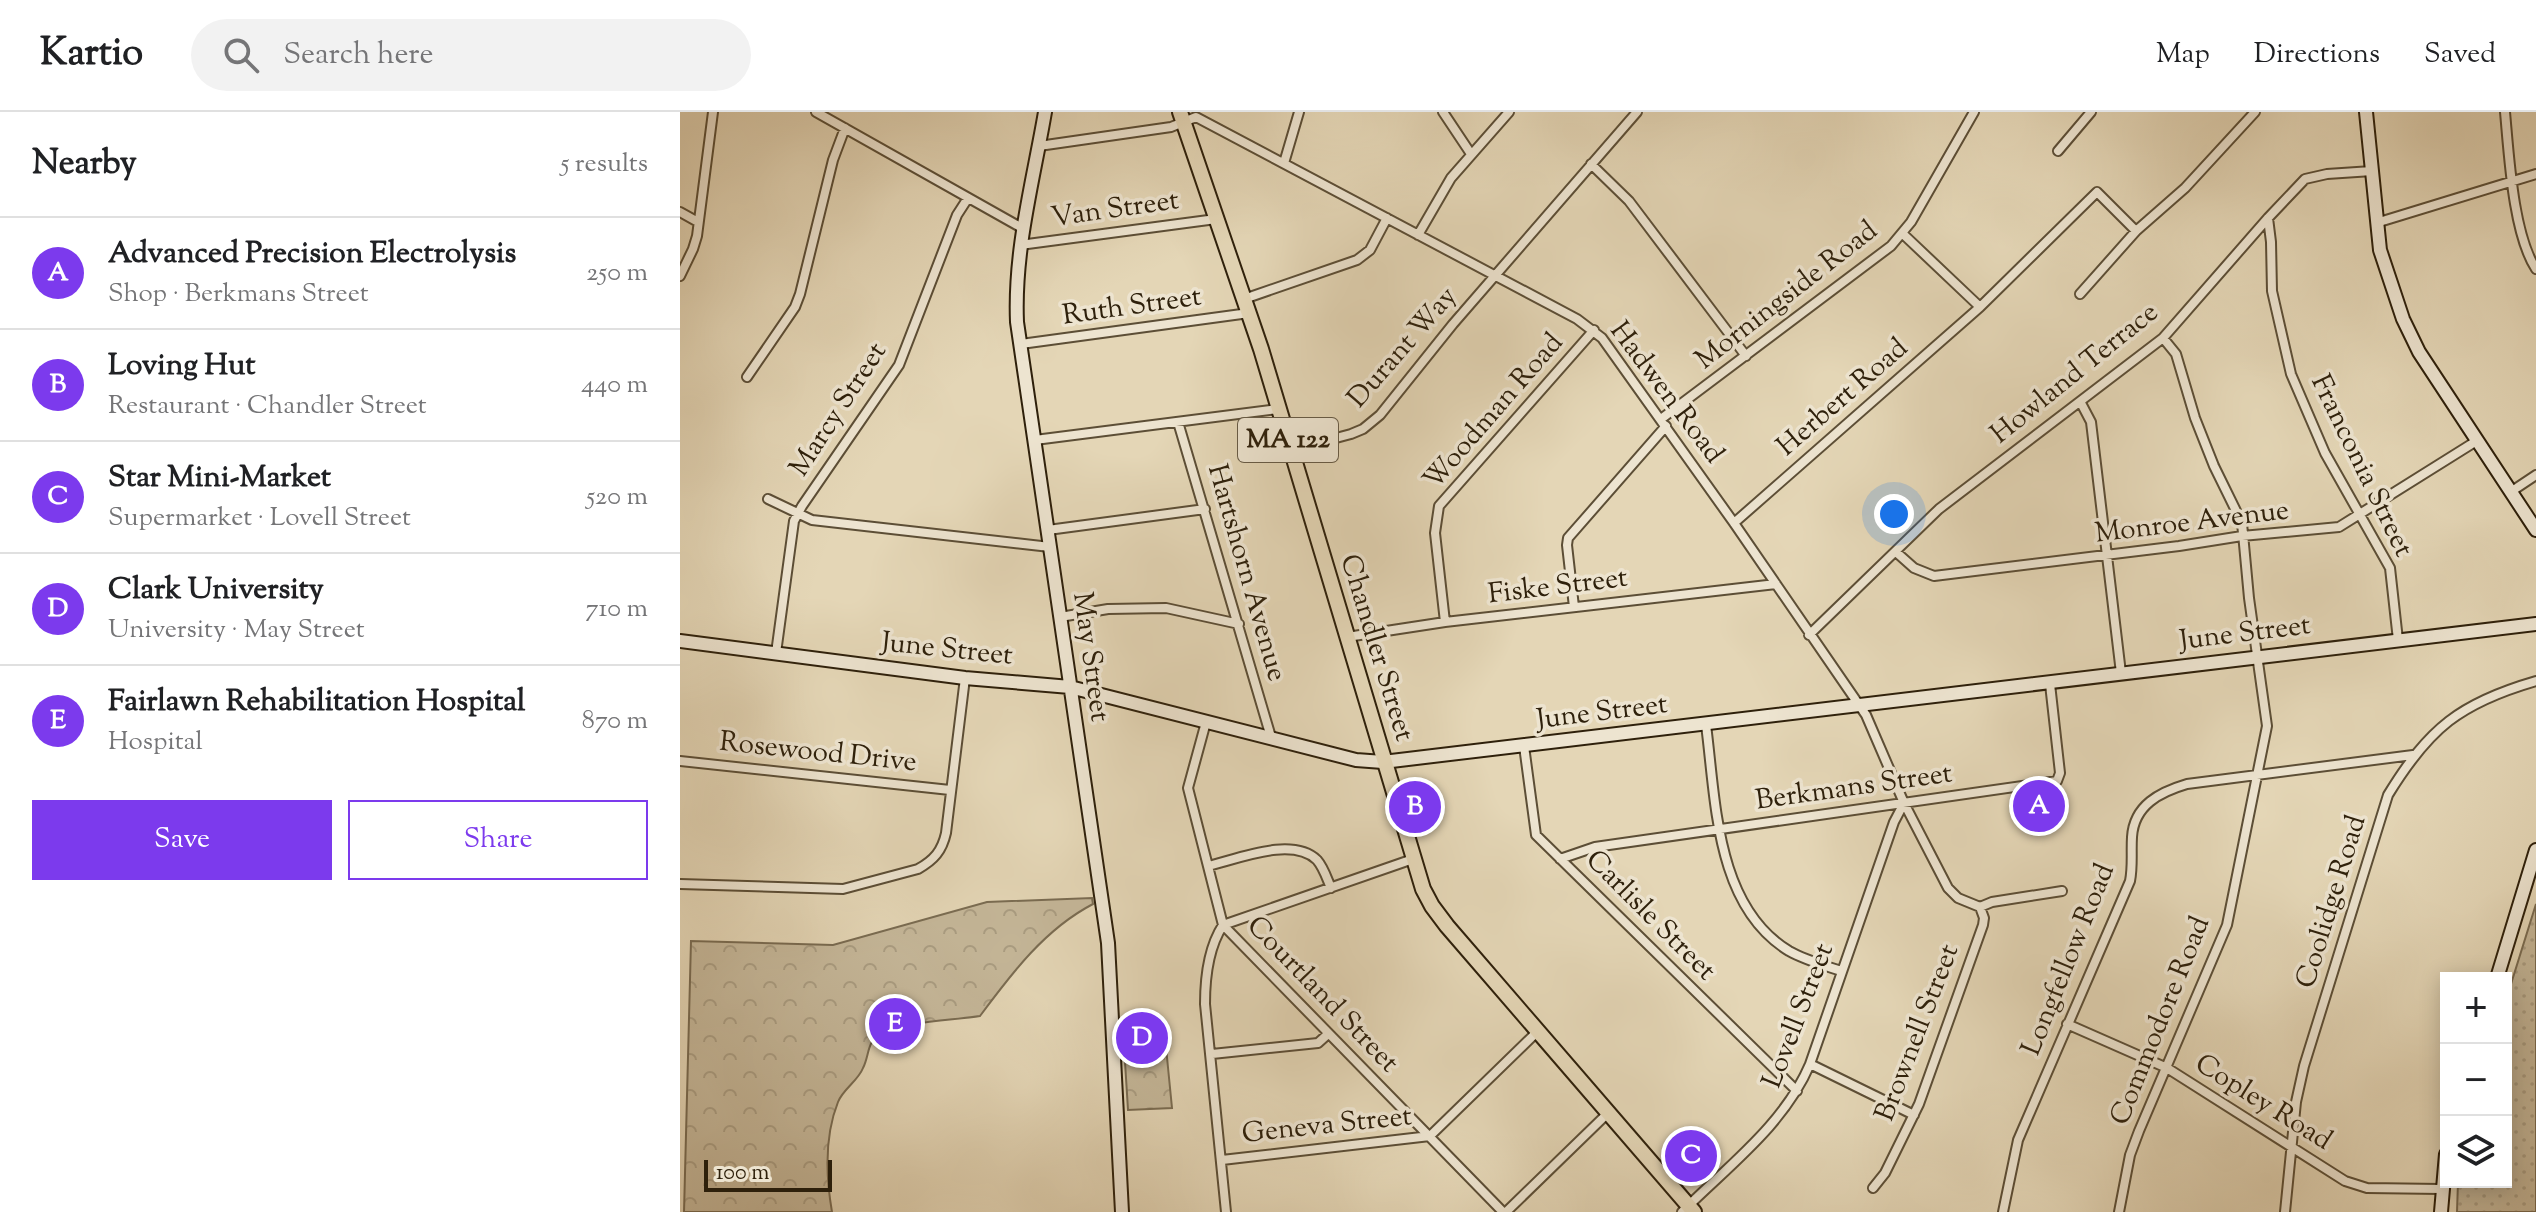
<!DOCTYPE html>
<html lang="en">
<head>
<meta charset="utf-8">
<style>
  :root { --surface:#fff; --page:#f2f2f2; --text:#202124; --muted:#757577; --line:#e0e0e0; --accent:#7c3aed }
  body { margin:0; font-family:"Sorts Mill Goudy",serif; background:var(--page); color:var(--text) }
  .controls { position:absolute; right:24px; bottom:24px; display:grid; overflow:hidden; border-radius:0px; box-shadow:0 4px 20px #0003 }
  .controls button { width:72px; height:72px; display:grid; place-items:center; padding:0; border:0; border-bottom:2px solid var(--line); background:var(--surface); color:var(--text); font:40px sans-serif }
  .scale { position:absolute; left:24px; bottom:20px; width:128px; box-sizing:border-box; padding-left:8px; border:4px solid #2e200b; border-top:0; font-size:22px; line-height:28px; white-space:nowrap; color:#2e200b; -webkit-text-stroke:6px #ede4d0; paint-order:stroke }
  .you { position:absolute; left:1214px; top:402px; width:28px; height:28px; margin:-20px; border:6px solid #fff; border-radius:50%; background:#1a73e8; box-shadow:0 0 0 12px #1a73e833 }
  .badge { display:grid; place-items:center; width:52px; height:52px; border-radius:50%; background:var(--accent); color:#fff; font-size:26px; font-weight:700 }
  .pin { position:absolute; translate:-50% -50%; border:4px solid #fff; box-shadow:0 2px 8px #0006 }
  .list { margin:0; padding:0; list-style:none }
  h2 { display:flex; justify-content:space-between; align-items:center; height:104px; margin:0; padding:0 32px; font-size:34px }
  h2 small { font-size:26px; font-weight:400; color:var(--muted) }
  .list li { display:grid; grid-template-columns:52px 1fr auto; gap:24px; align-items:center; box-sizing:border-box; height:112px; padding:0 32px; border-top:2px solid var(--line) }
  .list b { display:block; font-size:30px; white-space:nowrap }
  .list p { margin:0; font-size:26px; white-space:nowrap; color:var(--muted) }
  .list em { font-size:26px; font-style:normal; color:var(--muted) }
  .actions { display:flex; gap:16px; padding:24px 32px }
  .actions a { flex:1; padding:18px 0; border:2px solid var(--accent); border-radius:0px; text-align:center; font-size:28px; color:var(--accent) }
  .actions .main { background:var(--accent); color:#fff }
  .icon { flex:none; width:44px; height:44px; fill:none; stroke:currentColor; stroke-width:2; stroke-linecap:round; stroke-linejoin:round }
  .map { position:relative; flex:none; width:1856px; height:1100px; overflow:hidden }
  header { display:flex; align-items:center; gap:48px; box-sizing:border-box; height:112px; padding:0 40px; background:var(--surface); border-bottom:2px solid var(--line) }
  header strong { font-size:38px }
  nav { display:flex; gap:44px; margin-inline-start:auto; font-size:28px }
  .search { width:560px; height:72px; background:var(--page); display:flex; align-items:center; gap:20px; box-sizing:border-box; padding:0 28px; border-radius:44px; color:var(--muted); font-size:30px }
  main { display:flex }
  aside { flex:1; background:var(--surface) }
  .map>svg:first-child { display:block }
  .forest { fill:url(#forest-crowns); stroke:#7a6c52; stroke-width:2 }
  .park { fill:url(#park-dots); stroke:#7a6c52; stroke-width:2 }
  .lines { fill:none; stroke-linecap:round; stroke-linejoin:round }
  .street-casing { stroke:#5c4e36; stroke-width:12 }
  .secondary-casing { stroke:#2e200b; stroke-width:16 }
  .primary-casing { stroke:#2e200b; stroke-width:18 }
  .street { stroke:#ede4d0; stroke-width:8 }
  .secondary { stroke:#ede4d0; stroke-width:12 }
  .primary { stroke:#e4d6b6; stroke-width:14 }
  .labels { text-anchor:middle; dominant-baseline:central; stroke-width:7; stroke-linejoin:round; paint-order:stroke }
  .shield { fill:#ede4d0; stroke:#675b46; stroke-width:2 }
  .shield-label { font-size:26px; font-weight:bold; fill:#2e200b }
  .street-label { font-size:28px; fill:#2e200b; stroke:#ede4d0 }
</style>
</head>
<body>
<header>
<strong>Kartio</strong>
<div class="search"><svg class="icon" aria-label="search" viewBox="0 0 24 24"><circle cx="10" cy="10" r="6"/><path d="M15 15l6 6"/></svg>Search here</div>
<nav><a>Map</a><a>Directions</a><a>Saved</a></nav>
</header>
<main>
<aside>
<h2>Nearby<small>5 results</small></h2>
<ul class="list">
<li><span class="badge">A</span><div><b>Advanced Precision Electrolysis</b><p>Shop · Berkmans Street</p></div><em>250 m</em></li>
<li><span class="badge">B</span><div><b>Loving Hut</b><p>Restaurant · Chandler Street</p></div><em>440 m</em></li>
<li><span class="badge">C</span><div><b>Star Mini-Market</b><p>Supermarket · Lovell Street</p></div><em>520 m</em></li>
<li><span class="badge">D</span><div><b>Clark University</b><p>University · May Street</p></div><em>710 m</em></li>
<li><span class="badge">E</span><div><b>Fairlawn Rehabilitation Hospital</b><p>Hospital</p></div><em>870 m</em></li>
</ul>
<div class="actions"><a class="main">Save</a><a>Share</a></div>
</aside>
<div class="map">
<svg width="1856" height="1100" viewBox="0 0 1856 1100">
  <defs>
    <pattern id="forest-crowns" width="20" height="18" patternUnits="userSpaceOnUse" patternTransform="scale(2)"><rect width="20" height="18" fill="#c5b799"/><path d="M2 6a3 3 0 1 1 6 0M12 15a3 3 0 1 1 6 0" fill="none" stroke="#aa9d82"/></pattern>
    <pattern id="park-dots" width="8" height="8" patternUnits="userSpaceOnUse" patternTransform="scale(2)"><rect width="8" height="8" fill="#c5b799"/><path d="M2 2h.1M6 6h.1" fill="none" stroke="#aa9d82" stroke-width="1.8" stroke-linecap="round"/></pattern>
  </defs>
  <rect width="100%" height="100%" fill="#e4d6b6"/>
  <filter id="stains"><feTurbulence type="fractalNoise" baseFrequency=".0025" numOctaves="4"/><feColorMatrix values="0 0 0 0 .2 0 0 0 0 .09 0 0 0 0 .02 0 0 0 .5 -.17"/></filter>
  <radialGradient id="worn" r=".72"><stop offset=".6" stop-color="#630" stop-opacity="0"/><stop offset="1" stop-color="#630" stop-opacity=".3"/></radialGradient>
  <path class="forest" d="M 412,786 L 413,792 C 365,817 332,861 300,904 C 275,908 224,910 203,920 C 186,929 190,942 183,956 C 178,969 163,977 158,990 C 144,1025 146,1065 152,1100 L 4,1100 L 11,829 L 153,833 L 307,790 Z
    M 484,915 L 492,996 L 448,998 L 443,918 Z"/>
  <path class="park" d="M 1856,792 L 1856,1100 L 1777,1100 L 1778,1070 L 1826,1070 L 1826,888 Z"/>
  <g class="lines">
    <defs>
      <path id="street" d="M 136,0 L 342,116
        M 763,0 L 791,42
        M 1825,0 C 1829,43 1833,122 1856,157
        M 359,34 L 491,15 L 516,5 L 897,207 L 922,226 L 1054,411 L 1186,603 L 1224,691 L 1268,776 L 1278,786 L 1300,795 L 1312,790 L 1382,779
        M 1378,39 L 1411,0
        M 604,51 L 619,0
        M 911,52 L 949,89 L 1066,244
        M 0,100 L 18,110
        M 1588,106 L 1591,130 L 1592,179 L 1611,262 L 1645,341 L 1710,456 L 1718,528
        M 1696,111 L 1856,62
        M 1223,122 L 1300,195 L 1417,80 L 1456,119 L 1505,76 L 1575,0
        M 738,123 L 771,66 L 829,0
        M 340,133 L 536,107
        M 0,164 L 13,137 L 17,124 L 33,0
        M 1400,182 L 1456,119
        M 564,187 L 677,148 L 690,138 L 707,106
        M 341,232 L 569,201
        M 67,265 L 115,195 L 120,182 L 153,48 L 165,16
        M 1401,291 L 1411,310 L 1441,561
        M 981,307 L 1211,134 L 1231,110 L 1294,0
        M 498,310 L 591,625
        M 355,328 L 598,297
        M 611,338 L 671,322 L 683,317 L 700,303 L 773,212 L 957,0
        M 1832,379 L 1856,363
        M 88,387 L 132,408 L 370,435
        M 1054,411 L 1300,195
        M 368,418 L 525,397
        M 1216,440 L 1234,456 L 1254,464 L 1499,434 L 1562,424 L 1659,415 L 1798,328
        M 894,495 L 887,433 L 888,426 L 986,314
        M 380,505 L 428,497 L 486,496 L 559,512
        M 765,510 L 755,421 L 759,394 L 914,218
        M 1129,523 L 1259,397 L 1483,226 L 1588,106 L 1625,67 L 1647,62 L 1692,59
        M 667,525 L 765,510 L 1096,472
        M 96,541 L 114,409 L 122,394 L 219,253 L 277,103 L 288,86
        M 526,610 L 508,676 L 543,813 L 823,1100
        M 1026,613 C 1036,688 1035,794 1109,839 C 1125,848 1143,853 1161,859
        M 844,634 L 856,723 L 1117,979
        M 0,649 L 270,678
        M 880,747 L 915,735 L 1377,669 L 1380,661 L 1370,572
        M 528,754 C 558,747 612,724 637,748 C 644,756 647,767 651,776
        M 0,772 L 163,777 L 238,757 C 254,748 262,739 266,721 L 285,566
        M 1387,912 L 1487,956 L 1665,1069 L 1687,1076 L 1761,1077
        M 532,942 L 638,931 L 648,922
        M 1130,952 L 1234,1003
        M 542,1048 L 750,1024 L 858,919
        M 1193,1076 L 1205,1061 L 1239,992 L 1303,813 L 1304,806 L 1300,795
        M 546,1100 L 525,892 C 525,865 528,836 543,813 L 733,747
        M 826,1100 L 928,1001
        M 1002,1100 C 1048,1054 1104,1013 1130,952 L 1214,710 L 1224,691
        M 1323,1100 L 1338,1028 L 1450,769 C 1453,754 1451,740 1452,725 C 1454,693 1480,680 1507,672 L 1733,643
        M 1439,1100 L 1450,1043 L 1459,1019 L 1547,813 L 1587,614 L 1569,486 L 1562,411 L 1534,354 L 1515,306 L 1496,242 L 1483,226
        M 1605,1100 L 1616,990 L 1624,954 L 1708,683 C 1749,616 1780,591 1856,569"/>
      <path id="secondary" d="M 365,0 C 353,70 334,138 337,210 L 428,831 L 442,1100
        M 1686,0 L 1700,138 L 1723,207 L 1739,240 L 1856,418
        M 0,529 L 285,566 L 390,575 L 676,648 L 703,650 L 1856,512
        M 1817,866 L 1856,738
        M 1761,1100 L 1766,1042"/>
      <path id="primary" d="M 500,0 L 581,237 L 743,777 L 752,794 L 767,814 L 1014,1100"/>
    </defs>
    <use href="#street" class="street-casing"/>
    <use href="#secondary" class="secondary-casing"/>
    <use href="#primary" class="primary-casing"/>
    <use href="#street" class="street"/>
    <use href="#secondary" class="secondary"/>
    <use href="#primary" class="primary"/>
  </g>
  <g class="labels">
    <rect class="shield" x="558" y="306" width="100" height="44" rx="6"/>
    <g class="shield-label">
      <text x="608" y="328">MA 122</text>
    </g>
    <g class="street-label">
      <text transform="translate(435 98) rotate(-8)">Van Street</text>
      <text transform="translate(1107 184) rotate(-38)">Morningside Road</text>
      <text transform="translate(452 195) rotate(-8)">Ruth Street</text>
      <text transform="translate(723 236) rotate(-49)">Durant Way</text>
      <text transform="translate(1395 262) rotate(-39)">Howland Terrace</text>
      <text transform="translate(986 281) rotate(53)">Hadwen Road</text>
      <text transform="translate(1163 286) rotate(-41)">Herbert Road</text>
      <text transform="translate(159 298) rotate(-57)">Marcy Street</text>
      <text transform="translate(814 300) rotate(-49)">Woodman Road</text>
      <text transform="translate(1681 354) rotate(64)">Franconia Street</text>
      <text transform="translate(1512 411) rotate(-7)">Monroe Avenue</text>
      <text transform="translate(566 461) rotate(74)">Hartshorn Avenue</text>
      <text transform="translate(878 475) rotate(-7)">Fiske Street</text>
      <text transform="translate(1565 522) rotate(-7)">June Street</text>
      <text transform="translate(696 536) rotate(73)">Chandler Street</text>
      <text transform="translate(267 538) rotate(6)">June Street</text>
      <text transform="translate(410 545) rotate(82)">May Street</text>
      <text transform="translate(922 601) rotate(-7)">June Street</text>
      <text transform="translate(138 641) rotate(6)">Rosewood Drive</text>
      <text transform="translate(1174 676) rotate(-8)">Berkmans Street</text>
      <text transform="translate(1652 790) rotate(-73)">Coolidge Road</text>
      <text transform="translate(970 804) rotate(45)">Carlisle Street</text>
      <text transform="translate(1389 848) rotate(-68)">Longfellow Road</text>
      <text transform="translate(642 883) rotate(46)">Courtland Street</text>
      <text transform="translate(1119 904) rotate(-69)">Lovell Street</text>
      <text transform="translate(1481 909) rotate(-68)">Commodore Road</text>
      <text transform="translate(1238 921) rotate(-69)">Brownell Street</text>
      <text transform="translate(1583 991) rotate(32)">Copley Road</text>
      <text transform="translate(647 1014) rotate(-6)">Geneva Street</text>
    </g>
  </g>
  <rect width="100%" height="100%" filter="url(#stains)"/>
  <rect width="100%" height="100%" fill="url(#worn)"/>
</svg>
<div class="controls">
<button>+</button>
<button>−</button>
<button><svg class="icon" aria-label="layers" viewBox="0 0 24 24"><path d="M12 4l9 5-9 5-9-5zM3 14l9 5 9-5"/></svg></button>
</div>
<div class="scale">100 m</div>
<div class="you"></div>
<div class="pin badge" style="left:1359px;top:694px">A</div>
<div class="pin badge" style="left:735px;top:695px">B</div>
<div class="pin badge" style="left:1011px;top:1044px">C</div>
<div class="pin badge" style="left:462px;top:926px">D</div>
<div class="pin badge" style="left:215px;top:912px">E</div>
</div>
</main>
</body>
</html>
